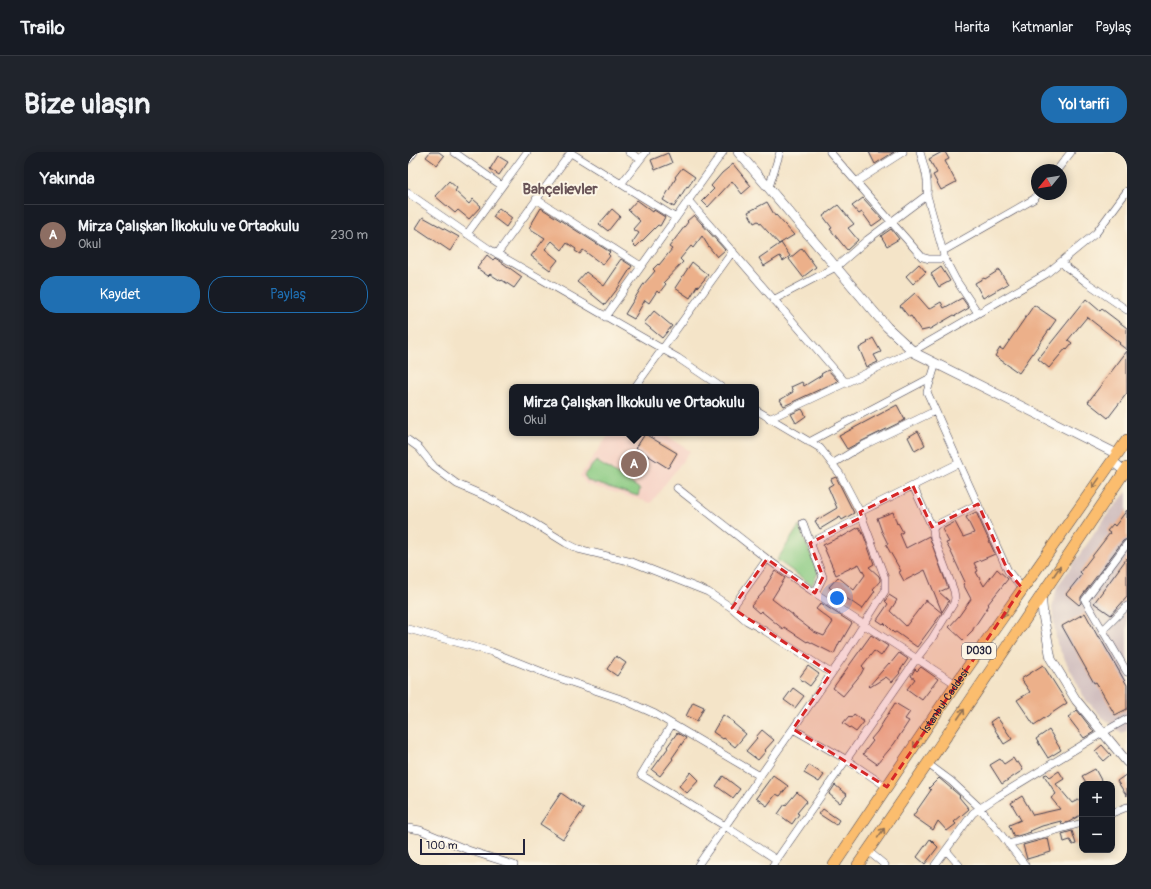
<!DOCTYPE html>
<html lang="tr">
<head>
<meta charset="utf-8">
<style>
  :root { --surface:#171b24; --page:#20242c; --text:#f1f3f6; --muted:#9ea1a6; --line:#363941; --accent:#1f6fb2 }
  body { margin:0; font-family:Pangolin,sans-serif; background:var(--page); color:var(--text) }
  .controls { position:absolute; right:12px; bottom:12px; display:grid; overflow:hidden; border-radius:8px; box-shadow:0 2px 10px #0003 }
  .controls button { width:36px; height:36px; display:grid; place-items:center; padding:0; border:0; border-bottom:1px solid var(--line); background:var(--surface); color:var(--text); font:20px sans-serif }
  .compass { position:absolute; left:623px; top:12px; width:36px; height:36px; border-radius:50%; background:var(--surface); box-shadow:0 2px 10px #0003; rotate:240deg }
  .scale { position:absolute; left:12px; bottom:10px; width:105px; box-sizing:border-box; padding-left:4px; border:2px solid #22223b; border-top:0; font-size:11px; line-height:14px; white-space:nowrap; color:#22223b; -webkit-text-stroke:3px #fcf5e5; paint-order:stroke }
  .you { position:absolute; left:429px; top:446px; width:14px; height:14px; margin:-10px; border:3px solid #fff; border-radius:50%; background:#1a73e8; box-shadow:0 0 0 6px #1a73e833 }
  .badge { display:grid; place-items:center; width:26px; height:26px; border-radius:50%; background:var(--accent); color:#fff; font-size:13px; font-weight:700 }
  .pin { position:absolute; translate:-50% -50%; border:2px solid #fff; box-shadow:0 1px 4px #0006 }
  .popup { position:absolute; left:101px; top:232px; width:250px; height:52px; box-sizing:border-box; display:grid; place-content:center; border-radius:8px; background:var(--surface); filter:drop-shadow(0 1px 3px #0005); font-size:13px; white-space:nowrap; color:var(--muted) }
  .popup b { font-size:15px; color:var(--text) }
  .popup::after { content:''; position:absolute; left:50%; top:100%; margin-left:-8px; border:8px solid transparent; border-top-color:var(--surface) }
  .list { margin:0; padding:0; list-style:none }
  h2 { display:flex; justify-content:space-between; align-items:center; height:52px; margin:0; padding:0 16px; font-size:17px }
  h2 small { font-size:13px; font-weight:400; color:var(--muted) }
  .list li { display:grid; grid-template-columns:26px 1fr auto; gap:12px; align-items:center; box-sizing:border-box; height:60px; padding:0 16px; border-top:1px solid var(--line) }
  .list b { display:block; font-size:15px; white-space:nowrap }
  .list p { margin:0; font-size:13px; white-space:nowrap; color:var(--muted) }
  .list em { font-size:13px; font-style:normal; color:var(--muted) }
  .actions { display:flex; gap:8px; padding:12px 16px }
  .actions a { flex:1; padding:9px 0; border:1px solid var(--accent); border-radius:16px; text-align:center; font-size:14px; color:var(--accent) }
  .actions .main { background:var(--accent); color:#fff }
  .map { position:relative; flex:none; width:719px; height:713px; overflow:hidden; border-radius:16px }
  header { display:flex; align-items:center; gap:24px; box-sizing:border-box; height:56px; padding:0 20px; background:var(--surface); border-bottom:1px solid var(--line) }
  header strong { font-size:19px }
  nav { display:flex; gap:22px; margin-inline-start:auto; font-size:14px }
  .intro { display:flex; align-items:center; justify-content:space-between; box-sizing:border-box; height:96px; padding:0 24px }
  h1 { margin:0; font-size:28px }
  .button { padding:10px 18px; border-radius:16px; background:var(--accent); color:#fff; font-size:14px; font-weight:700 }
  main { display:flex; gap:24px; padding:0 24px }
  aside { flex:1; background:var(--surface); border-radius:16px; box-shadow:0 2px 10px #0003 }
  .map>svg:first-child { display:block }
  .built { fill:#f6d1c5 }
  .industrial { fill:#d1bfbf }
  .green { fill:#8aca82; stroke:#56765e }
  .building { fill:#ecb08a }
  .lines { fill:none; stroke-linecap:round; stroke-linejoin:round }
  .minor-casing { stroke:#423f50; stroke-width:8 }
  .tertiary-casing { stroke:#423f50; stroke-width:10 }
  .primary-casing { stroke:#423f50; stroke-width:12 }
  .minor { stroke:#fff; stroke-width:7 }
  .tertiary { stroke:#fff; stroke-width:9 }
  .primary { stroke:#fbbd6e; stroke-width:11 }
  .oneway { stroke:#8e7054 }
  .marked { fill:#d62828; fill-opacity:0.2; stroke:#d62828; stroke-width:3; stroke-dasharray:8 5; stroke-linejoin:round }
  .labels { text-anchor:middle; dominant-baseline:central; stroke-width:4; stroke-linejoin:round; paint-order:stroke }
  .shield { fill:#fcf5e5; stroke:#63616e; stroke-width:1 }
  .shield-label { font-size:10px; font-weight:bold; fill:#22223b }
  .street-label { font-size:11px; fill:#22223b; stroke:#fcf5e5 }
  .district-label { font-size:15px; font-weight:bold; fill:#695457; stroke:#fcf5e5 }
</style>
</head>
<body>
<header>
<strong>Trailo</strong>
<nav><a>Harita</a><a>Katmanlar</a><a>Paylaş</a></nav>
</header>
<div class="intro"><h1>Bize ulaşın</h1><a class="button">Yol tarifi</a></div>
<main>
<aside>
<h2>Yakında<small></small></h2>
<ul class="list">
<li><span class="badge" style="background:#8d6e63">A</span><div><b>Mirza Çalışkan İlkokulu ve Ortaokulu</b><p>Okul</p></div><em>230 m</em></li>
</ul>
<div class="actions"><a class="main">Kaydet</a><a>Paylaş</a></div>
</aside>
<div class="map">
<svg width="719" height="713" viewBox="0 0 719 713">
  <rect width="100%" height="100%" fill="#fcf5e5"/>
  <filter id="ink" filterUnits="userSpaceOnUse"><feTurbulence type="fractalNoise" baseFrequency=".025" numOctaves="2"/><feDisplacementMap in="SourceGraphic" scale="8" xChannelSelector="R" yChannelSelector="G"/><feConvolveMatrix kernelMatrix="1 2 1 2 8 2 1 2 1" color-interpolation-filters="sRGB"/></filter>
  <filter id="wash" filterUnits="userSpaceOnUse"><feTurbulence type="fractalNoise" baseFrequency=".012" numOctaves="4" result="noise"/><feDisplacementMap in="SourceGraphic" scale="16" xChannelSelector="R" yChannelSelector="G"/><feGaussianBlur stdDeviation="0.9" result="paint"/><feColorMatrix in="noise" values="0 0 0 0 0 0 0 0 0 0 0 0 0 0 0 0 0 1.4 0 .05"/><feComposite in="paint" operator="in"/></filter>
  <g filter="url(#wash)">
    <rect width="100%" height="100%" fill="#f4e4c8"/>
    <path class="built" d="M 202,281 L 255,281 L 282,299 L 243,351 L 178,332 L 172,324 Z"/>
    <path class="industrial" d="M 719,340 L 719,578 L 714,581 L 695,566 L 677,547 L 649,492 L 644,456 L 649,435 L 702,359 Z"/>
    <path class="green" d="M 188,309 L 232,337 L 230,344 L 180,329 L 176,323 Z
      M 391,374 L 410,421 L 404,433 L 369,408 Z"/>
    <g id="blocks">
      <path class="building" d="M 22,0 L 31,0 L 36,4 L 29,13 L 18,5 Z
        M 461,0 L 486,0 L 467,12 Z
        M 534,0 L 537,0 L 541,7 L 537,9 L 548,30 L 533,38 L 525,23 L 529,21 L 521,7 Z
        M 260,1 L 264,11 L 247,18 L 243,8 Z
        M 90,4 L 100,10 L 91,23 L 82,17 Z
        M 325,12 L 343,34 L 334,42 L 324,29 L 300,55 L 294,49 L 306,37 L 303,34 L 314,21 Z
        M 274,16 L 287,25 L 280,35 L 279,34 L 266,55 L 255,48 L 268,26 L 267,25 Z
        M 41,29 L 49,36 L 47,39 L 61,52 L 65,47 L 73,54 L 61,67 L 50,58 L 47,61 L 27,44 Z
        M 455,46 L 474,67 L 464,74 L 454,60 L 451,62 L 444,54 Z
        M 229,48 L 245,60 L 246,58 L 257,65 L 252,74 L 250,73 L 228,95 L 224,91 L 231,81 L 225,77 L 232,69 L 220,58 Z
        M 359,50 L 367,64 L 368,63 L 386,83 L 371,92 L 350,69 L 346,71 L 340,60 Z
        M 430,53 L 446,72 L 440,76 L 450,88 L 439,98 L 422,77 L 424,76 L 415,64 Z
        M 91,56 L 104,66 L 98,75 L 85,65 Z
        M 133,56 L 202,100 L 200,102 L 202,104 L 195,113 L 175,98 L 172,102 L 167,99 L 168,97 L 159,91 L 154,98 L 144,89 L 137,97 L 150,108 L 142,118 L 123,104 L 137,86 L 121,76 Z
        M 204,57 L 212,64 L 200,79 L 191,72 Z
        M 286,63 L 317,98 L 309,105 L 301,95 L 294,84 L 285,96 L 283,94 L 272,107 L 275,110 L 256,130 L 258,132 L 251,141 L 249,139 L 241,151 L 237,148 L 226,167 L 217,162 L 235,133 L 247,119 L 245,117 L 250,112 L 251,113 L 264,97 L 261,95 L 280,70 L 279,69 Z
        M 15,65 L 51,85 L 42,99 L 8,76 Z
        M 483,77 L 491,87 L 479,94 L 473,84 Z
        M 373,91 L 382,104 L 375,109 L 372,104 L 356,114 L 351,106 Z
        M 394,96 L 408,115 L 395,125 L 381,107 Z
        M 79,103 L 85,108 L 87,106 L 92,109 L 114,125 L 106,136 L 94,128 L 93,129 L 82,122 L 80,124 L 69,116 Z
        M 213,107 L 224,114 L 210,136 L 197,153 L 169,130 L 178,120 L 196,134 L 209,115 L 208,114 Z
        M 284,110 L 300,123 L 290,135 L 289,134 L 282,146 L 267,136 Z
        M 511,112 L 518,120 L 505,132 L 498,124 Z
        M 533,115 L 542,129 L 531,135 L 523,122 Z
        M 591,118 L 600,132 L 575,146 L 567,131 L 576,126 L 577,127 Z
        M 507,141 L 521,157 L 533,150 L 536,156 L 554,146 L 561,156 L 547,164 L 546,163 L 522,177 L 513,179 L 503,164 L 501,165 L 492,154 Z
        M 678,147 L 692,159 L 694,157 L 719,176 L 719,198 L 711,192 L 712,191 L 679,165 L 660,188 L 664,191 L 659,197 L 658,196 L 641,216 L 630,207 Z
        M 626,153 L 648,168 L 611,221 L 587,204 L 592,196 L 595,198 Z
        M 246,159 L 264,174 L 254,186 L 236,171 Z
        M 465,186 L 473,200 L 466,203 L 470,210 L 459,215 L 451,196 L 460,191 L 459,190 Z
        M 719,199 L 719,241 L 700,266 L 680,250 Z
        M 420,218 L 430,229 L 376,254 L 372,248 L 385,240 L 383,235 L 394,230 L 396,234 L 414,223 L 413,222 Z
        M 489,253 L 497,268 L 452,290 L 439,297 L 431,284 Z
        M 394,257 L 398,264 L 388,271 L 383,262 Z
        M 510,279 L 517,293 L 507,299 L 500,285 Z
        M 237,282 L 269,301 L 260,316 L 228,296 Z
        M 428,325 L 446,361 L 434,368 L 432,365 L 412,377 L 407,369 L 429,356 L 420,335 L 425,332 L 423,327 Z
        M 719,358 L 719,387 L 715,389 L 673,445 L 673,451 L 671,453 L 658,442 L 674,422 L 672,420 L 702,381 L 699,379 L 705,372 L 707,374 Z
        M 485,360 L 489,372 L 490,371 L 495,380 L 492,382 L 498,396 L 521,384 L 540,436 L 531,440 L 541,449 L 534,460 L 517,418 L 496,429 L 491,420 L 493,419 L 478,393 L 480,392 L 474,380 L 469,366 Z
        M 568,360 L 587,402 L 566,411 L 570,419 L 568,420 L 576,434 L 589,417 L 600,427 L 580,452 L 581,453 L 565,477 L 565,478 L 555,488 L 541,475 L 551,464 L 563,447 L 555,432 L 557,430 L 543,400 L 538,391 L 541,390 L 534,377 L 547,370 L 555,385 L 566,381 L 558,365 Z
        M 451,375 L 456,384 L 466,412 L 461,415 L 471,424 L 472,427 L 472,429 L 465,437 L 467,439 L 454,457 L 434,443 L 432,445 L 421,435 L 430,425 L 446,438 L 457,423 L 451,412 L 428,423 L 415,393 L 434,384 L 434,385 Z
        M 719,406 L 719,445 L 703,463 L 686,451 Z
        M 367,419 L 377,426 L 364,447 L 385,463 L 385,464 L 406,480 L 416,484 L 425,470 L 408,457 L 413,451 L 444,471 L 433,490 L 432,489 L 426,502 L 400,489 L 399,490 L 376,475 L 375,477 L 353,459 L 351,461 L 343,454 L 357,438 L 356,437 Z
        M 481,443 L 489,448 L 482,459 L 498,474 L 518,448 L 534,461 L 509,495 L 488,480 L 486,481 L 476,471 L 475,472 L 469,468 L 480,452 L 477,449 Z
        M 677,461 L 690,485 L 691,484 L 719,533 L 719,557 L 707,563 L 688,530 L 686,531 L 654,474 Z
        M 463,483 L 480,494 L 473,504 L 466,499 L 454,514 L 456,516 L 453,522 L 435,544 L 425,536 Z
        M 491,501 L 500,507 L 491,520 L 492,521 L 484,530 L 478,525 L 462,535 L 461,534 L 481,511 L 482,512 Z
        M 208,504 L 218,511 L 209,524 L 199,517 Z
        M 635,513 L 659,551 L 626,573 L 609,548 L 622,540 L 613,527 Z
        M 400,514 L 411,522 L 402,534 L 391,526 Z
        M 513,515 L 530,527 L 514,548 L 499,537 L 507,527 L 503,524 L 507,517 L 509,519 Z
        M 385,536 L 396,544 L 387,556 L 376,548 Z
        M 285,550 L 296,555 L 289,569 L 278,564 Z
        M 487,551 L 502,560 L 497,567 L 501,569 L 486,592 L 469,612 L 455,602 L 465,589 L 463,587 L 469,580 Z
        M 669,558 L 686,580 L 676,586 L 660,565 Z
        M 446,562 L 456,570 L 448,580 L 435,571 L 441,564 L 443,566 Z
        M 315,563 L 326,570 L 325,571 L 338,582 L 327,595 L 316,586 L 315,587 L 305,580 Z
        M 589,565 L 604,587 L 596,592 L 582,570 Z
        M 354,578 L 366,588 L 357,598 L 358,599 L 350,608 L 338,599 L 349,586 L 348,585 Z
        M 641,578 L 653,598 L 640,606 L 628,587 Z
        M 269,581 L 278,586 L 264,606 L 265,607 L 252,624 L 244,618 L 260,596 L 259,595 Z
        M 694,593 L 703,603 L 696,609 L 687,599 Z
        M 605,606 L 608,611 L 610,610 L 615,618 L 594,632 L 582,613 L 592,607 L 596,612 Z
        M 401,613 L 416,623 L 411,630 L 396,621 Z
        M 687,617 L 694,630 L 690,632 L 679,632 L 674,624 Z
        M 651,619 L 656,627 L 648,632 L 664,651 L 674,646 L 674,662 L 661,670 L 654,672 L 653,669 L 634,674 L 622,679 L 623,680 L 606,685 L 601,673 L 613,668 L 603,651 L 614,644 L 625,663 L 652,657 L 643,646 L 648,642 L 636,623 L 639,622 L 642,625 Z
        M 283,620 L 291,628 L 279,641 L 271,634 Z
        M 719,622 L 719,644 L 709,629 Z
        M 365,623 L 380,634 L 372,644 L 368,642 L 359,654 L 348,646 Z
        M 315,624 L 332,637 L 325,646 L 308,634 Z
        M 531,626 L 552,644 L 551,645 L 561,657 L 546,670 L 548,672 L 539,679 L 530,669 L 525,678 L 505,664 L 523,638 L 521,636 Z
        M 427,633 L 439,643 L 432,651 L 421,642 Z
        M 389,640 L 399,649 L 389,661 L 391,662 L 384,672 L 370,662 L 377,652 L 378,653 Z
        M 153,641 L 176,657 L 155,687 L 132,672 Z
        M 415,657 L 431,668 L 428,673 L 411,662 Z
        M 664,679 L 668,692 L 665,693 L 662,688 L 656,690 L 654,682 Z
        M 640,686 L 643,700 L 619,707 L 615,693 Z
        M 522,687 L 530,695 L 517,712 L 509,705 Z"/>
    </g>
  </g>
  <g filter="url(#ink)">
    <use href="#blocks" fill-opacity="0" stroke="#423f50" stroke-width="1"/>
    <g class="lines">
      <defs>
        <path id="minor" d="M 46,0 L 94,34
          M 221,0 L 232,7
          M 422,0 L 514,105 L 521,107 L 537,107
          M 512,0 C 516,14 521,28 519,43 L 537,107 L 548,128 L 570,161
          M 163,1 L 268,66
          M 0,8 L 6,0
          M 649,18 L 663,0
          M 448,30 L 495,0
          M 213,32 L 238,0
          M 361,35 L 372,0
          M 0,41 L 81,97 L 270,206 L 313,235
          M 128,47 L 233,114
          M 280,48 L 438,231
          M 59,82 L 119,0
          M 535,99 L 626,47 L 630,42
          M 89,102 L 163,0
          M 654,109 L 657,114 L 678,130 L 719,158
          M 365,148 L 428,115 L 459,88 L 519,43
          M 197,165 L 315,0
          M 528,211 L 519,240 L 600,419 L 614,436
          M 227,235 L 325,99
          M 361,267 L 505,199 L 638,122 L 688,81 L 719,39
          M 0,288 L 11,296 L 26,315 L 49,332 L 79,345 L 124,370 L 158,391 L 170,397 L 224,410 L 300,440 L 324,456 L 339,469 L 357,479 L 423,521
          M 401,290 L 524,225
          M 424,312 L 454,294 L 527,259
          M 505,334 L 525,377
          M 269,336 L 359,407 L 407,441 L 548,532
          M 452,360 L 551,311
          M 395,371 L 415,425 L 407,441
          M 402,391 L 454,365
          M 719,392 L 677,448 L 719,520
          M 324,456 L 359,407
          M 0,477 L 84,500 L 142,523 L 216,548 L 247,562 L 352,624
          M 695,478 L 719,454
          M 264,572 L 233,623 L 317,674 L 369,708
          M 385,577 L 439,608 L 479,635
          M 520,612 L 543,629 L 572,656 L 617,713
          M 704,661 L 719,655
          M 0,676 L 12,678 L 60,698 L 106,713
          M 600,692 L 674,671
          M 538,698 L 551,713
          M 460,699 L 477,713
          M 290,713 L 435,505 L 477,439 L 477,426 L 452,360 L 432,322 L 412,296 L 348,258
          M 365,713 L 509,506 L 523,488 L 546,451 L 547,446 L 546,439 L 526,386 L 525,377 L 528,373 L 570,352
          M 527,713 L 565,661 L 589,645 L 694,581 L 719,567"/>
        <path id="tertiary" d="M 330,0 L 479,175 L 507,201 L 709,302
          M 704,309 L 719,321
          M 633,442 L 635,463 L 643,507 L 668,548 L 719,610"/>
        <g id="primary">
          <path id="s1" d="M 426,713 L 548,532 L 719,288"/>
          <path d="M 450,713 C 541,582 630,448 719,316"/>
        </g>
      </defs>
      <use href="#minor" class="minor-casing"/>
      <use href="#tertiary" class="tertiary-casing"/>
      <use href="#primary" class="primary-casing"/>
      <use href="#minor" class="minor"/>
      <use href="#tertiary" class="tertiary"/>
      <use href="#primary" class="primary"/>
    </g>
    <defs><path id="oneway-shaft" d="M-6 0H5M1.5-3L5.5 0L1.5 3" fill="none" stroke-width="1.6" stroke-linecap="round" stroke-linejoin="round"/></defs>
    <g class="oneway">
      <use href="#oneway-shaft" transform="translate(688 331) rotate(125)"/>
      <use href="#oneway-shaft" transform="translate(649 419) rotate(-56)"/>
      <use href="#oneway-shaft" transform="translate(598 460) rotate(125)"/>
      <use href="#oneway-shaft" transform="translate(553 562) rotate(-56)"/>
      <use href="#oneway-shaft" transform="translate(509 591) rotate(124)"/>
      <use href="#oneway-shaft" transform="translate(473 681) rotate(-55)"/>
    </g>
  </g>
  <path class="marked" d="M 505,334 L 524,375 L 570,352 L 600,419 L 614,436 L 479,635 L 385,577 L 423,521 L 324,456 L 359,407 L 407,441 L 415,425 L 402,391 L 454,365 L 452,360 Z"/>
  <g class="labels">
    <rect class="shield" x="554" y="491" width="34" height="16" rx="3"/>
    <g class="shield-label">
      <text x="571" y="499">D030</text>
    </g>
    <g class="street-label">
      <text stroke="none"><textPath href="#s1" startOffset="198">İstanbul Caddesi</textPath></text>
    </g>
    <g class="district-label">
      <text x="152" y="37">Bahçelievler</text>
    </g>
  </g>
</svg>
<div class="controls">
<button>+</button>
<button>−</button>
</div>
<svg class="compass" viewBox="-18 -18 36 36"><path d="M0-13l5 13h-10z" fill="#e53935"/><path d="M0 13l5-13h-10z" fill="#9ea1a6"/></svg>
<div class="scale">100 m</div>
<div class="you"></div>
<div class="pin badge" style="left:226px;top:312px;background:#8d6e63">A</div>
<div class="popup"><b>Mirza Çalışkan İlkokulu ve Ortaokulu</b>Okul</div>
</div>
</main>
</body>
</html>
